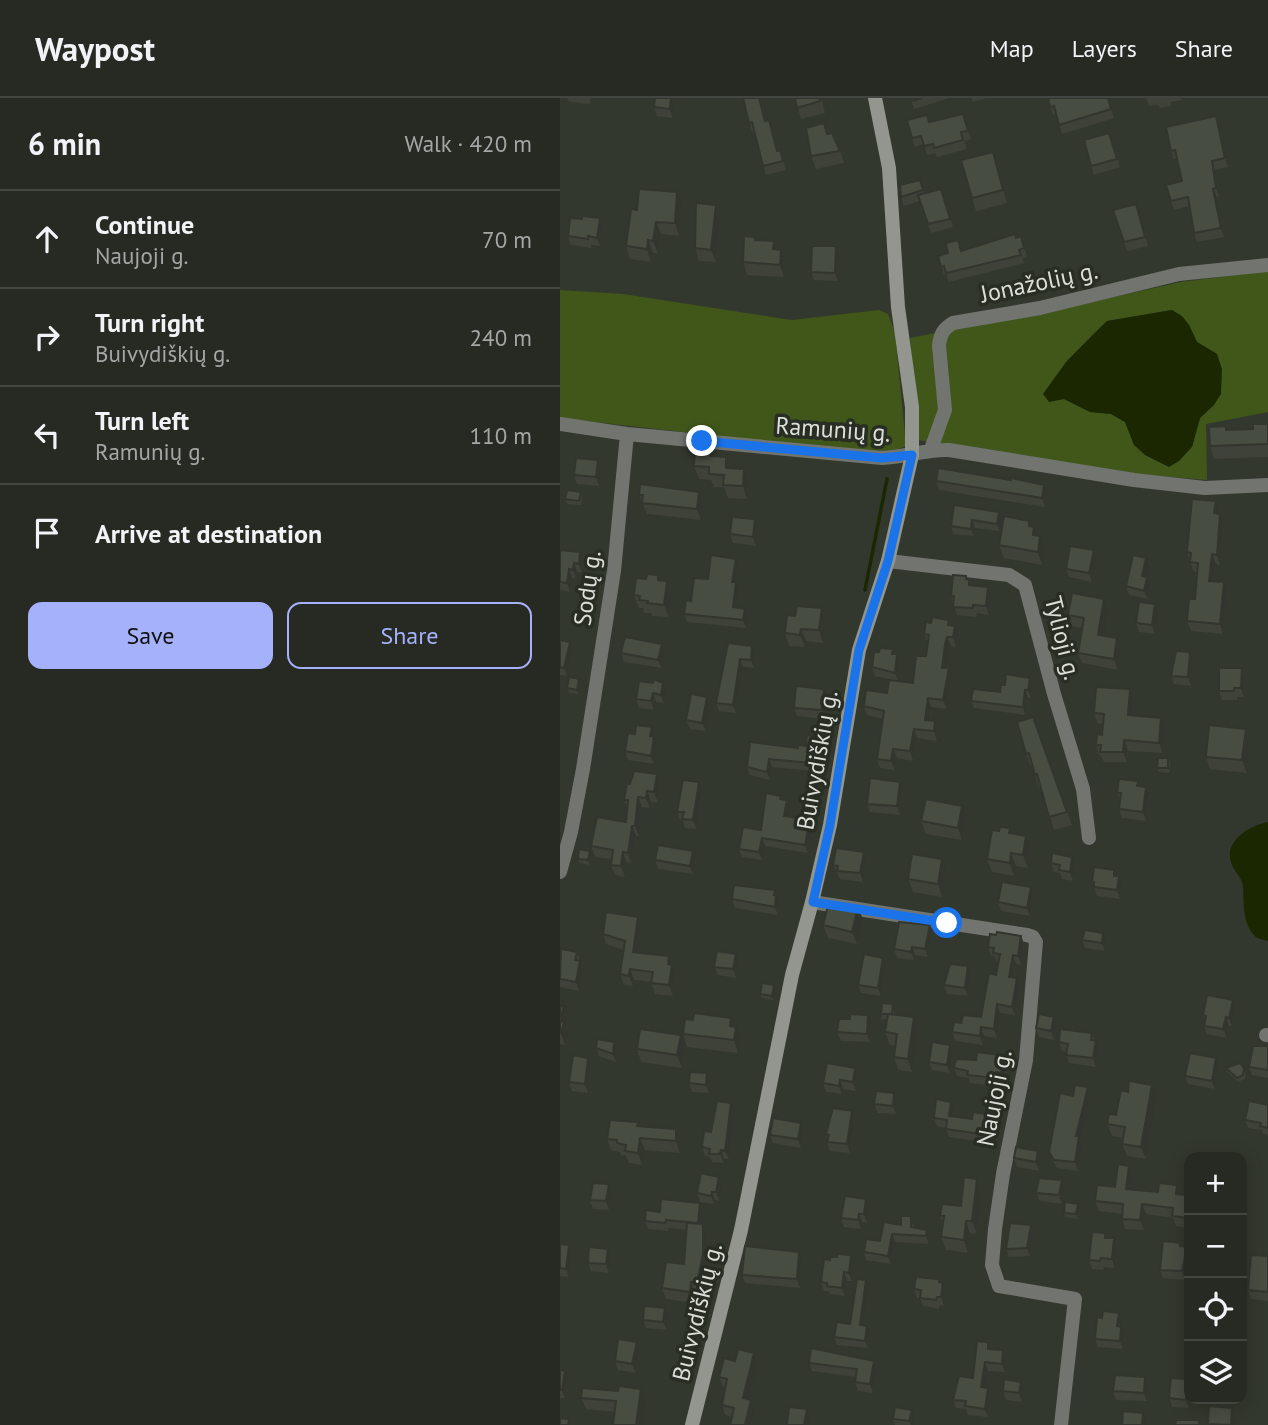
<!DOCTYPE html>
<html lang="en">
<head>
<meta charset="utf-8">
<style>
  :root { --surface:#262a22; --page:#32362f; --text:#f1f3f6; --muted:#a4a7a5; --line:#424640; --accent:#a6b1fc }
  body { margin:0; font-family:"PT Sans",sans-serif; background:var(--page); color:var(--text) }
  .controls { position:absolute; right:21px; bottom:21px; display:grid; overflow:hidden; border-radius:14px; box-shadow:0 4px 18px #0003 }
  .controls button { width:63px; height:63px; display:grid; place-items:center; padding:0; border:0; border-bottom:2px solid var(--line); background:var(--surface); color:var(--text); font:35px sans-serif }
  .stop { position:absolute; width:21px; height:21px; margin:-16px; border:5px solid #1a73e8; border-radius:50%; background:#fff }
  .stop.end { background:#1a73e8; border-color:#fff; box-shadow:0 2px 7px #0008 }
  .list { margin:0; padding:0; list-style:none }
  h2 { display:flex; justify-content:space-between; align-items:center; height:91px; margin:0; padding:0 28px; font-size:30px }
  h2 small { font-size:23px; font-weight:400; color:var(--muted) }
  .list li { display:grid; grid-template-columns:46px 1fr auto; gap:21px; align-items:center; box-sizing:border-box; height:98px; padding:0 28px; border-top:2px solid var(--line) }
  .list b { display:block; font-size:26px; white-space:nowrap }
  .list p { margin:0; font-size:23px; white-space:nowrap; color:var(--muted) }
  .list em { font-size:23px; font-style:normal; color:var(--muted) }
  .actions { display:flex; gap:14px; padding:21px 28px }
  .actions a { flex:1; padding:16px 0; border:2px solid var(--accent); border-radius:14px; text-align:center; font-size:24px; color:var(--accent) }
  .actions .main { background:var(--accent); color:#111 }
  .icon { flex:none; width:38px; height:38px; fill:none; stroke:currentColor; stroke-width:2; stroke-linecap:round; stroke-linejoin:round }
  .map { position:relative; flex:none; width:708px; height:1327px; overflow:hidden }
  header { display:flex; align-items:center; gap:42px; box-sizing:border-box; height:98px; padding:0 35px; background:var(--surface); border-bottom:2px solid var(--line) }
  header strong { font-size:33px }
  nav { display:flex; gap:38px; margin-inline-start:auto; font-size:24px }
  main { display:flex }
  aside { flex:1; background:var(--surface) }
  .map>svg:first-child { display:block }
  .green { fill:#41571a; fill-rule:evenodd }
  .water { fill:#1a2701 }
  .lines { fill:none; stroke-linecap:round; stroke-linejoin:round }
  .stream { stroke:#1a2701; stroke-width:3.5 }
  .minor { stroke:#71746f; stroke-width:14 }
  .secondary { stroke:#92968e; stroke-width:14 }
  .wall { fill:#3e4239 }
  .shaded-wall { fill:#32362e }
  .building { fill:#484d42; stroke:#32362e; stroke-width:2 }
  .route { stroke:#1a73e8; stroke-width:9 }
  .labels { text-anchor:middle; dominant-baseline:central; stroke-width:7; stroke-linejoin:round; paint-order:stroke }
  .street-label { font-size:24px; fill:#dcdfd9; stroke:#292e24 }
</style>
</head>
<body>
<header>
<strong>Waypost</strong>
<nav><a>Map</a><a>Layers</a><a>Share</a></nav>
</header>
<main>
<aside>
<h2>6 min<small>Walk · 420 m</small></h2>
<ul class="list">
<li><svg class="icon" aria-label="ahead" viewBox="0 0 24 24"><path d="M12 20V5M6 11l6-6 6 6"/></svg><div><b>Continue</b><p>Naujoji g.</p></div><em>70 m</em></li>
<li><svg class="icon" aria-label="right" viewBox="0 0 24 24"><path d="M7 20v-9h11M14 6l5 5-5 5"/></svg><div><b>Turn right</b><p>Buivydiškių g.</p></div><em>240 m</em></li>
<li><svg class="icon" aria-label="left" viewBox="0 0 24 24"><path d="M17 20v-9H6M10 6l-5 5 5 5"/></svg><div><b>Turn left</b><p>Ramunių g.</p></div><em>110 m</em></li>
<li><svg class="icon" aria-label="arrive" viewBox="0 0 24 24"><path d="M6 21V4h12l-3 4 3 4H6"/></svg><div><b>Arrive at destination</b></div></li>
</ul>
<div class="actions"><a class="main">Save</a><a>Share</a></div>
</aside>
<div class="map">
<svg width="708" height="1327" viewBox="0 0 708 1327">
  <rect width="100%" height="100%" fill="#33382e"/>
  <path class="green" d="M 708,173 L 708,314 L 646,326 L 647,382 L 574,376 L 359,342 L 350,240 L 527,205 L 621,184 ZM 612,212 L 629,227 L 637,244 L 657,256 L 654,307 L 640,320 L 632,349 L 574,347 L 565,324 L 551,316 L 530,314 L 504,301 L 506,264 L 535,234 L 547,223 Z
    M 0,192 L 63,196 L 232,222 L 319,212 L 328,216 L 335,234 L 346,348 L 331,354 L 192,342 L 0,320 Z"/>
  <path class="water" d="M 612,212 L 622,218 L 629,227 L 637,244 L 657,256 L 662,271 L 661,296 L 654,307 L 640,320 L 632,349 L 619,363 L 609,369 L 585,357 L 574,347 L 565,324 L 551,316 L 530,314 L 504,301 L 489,304 L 483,296 L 506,264 L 547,223 Z
    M 708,724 L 708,843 L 697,840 C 682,827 684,806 683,788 C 682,779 673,773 671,764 C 664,742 691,727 708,724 Z"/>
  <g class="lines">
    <path class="stream" d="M 305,492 L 327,381"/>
    <path class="minor" d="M 0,326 L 67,336 L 322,360 C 346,359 366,351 389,352 L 574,382 L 645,390 L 708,387
      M 371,351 L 385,312 L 379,248 C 380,237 383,231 393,225 L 480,210 L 619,176 L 708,167
      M 328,463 L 449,477 L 465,487 L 494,596 L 523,691 L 529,740
      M 0,774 L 11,734 L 23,671 L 54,473 L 67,336
      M 252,804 L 467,837 L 473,839 L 476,844 L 466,962 L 443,1076 L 435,1131 L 432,1167 L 439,1188 L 515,1201 L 501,1327
      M 706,937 L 708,937"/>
    <path class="secondary" d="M 132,1327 L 181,1132 L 232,877 L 252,804 L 270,727 L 299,552 L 328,463 L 352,357 L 352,309 L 338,209 L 329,70 L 315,0"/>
  </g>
  <path class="wall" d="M 7,0 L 31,0 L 30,6 L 9,4 Z
    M 95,0 L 115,0 L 113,20 L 97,18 L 94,9 Z
    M 200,0 L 206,23 L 209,22 L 218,53 L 223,61 L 226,72 L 206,77 L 194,33 L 192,33 L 189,25 Z
    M 235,0 L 261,0 L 265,15 L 241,21 Z
    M 350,0 L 389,0 L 354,11 Z
    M 411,0 L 427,0 L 413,4 Z
    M 548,0 L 554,20 L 502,36 L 496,16 L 493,17 L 490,9 Z
    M 586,0 L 621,0 L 622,2 L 611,4 L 611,8 L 600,10 L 598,7 L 589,8 Z
    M 403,16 L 411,41 L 404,43 L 407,51 L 377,59 L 375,55 L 367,57 L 364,46 L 355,49 L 352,40 L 370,24 Z
    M 656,18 L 659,27 L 668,69 L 655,72 L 659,99 L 657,99 L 664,139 L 637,144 L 634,135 L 629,108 L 614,112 L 611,103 L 622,83 L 617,61 L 614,61 L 611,53 Z
    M 264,25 L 268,36 L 280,53 L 284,65 L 256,71 L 251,58 Z
    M 549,35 L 560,69 L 534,77 L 531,68 Z
    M 437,67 L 447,105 L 416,113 L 412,100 Z
    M 363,91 L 365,95 L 381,91 L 393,129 L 371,135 L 360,103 L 344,108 L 341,99 Z
    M 576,106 L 588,148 L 567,153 L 553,112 Z
    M 122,107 L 119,138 L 101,136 L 98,155 L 93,155 L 91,164 L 70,161 L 66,148 L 77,112 Z
    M 156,107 L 160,120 L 156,164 L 139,163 L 135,150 Z
    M 40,120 L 43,129 L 40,148 L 31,147 L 31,150 L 11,147 L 8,138 L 22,121 Z
    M 461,138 L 467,159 L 462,160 L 464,165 L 389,184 L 386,176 L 384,177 L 381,169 L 402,152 Z
    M 195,139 L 196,142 L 217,152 L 221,152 L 225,165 L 224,179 L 187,177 L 183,164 Z
    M 279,157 L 278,183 L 254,182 L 251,174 Z
    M 708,326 L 708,359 L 654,361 L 650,348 L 667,332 L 693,331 Z
    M 151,352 L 154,359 L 166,359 L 171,371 L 188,384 L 187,401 L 168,400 L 164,389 L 154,389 L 151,382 L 139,381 L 134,368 Z
    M 38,362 L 41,371 L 39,388 L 17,386 L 14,377 Z
    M 376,383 L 487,395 L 485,409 L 379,392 Z
    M 21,394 L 22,398 L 21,407 L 7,406 L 5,401 Z
    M 139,394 L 143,406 L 141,422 L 87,416 L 79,397 Z
    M 656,403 L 659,413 L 659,416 L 664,426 L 660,467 L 656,466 L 654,483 L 667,494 L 663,536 L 631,533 L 627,523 L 635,501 L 638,474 L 634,474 L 627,454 Z
    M 439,414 L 442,422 L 440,433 L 415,430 L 414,438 L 393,436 L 391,428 Z
    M 469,423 L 471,429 L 485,451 L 482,467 L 444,460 L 439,447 Z
    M 198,430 L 196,448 L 173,445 L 170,436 Z
    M 0,452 L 23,463 L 22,474 L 17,474 L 16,480 L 12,480 L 10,494 L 0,492 Z
    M 586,460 L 590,468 L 587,479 L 591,488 L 588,501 L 569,497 L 566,488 Z
    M 176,461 L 179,469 L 176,484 L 179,492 L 177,510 L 185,511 L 188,519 L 186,530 L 127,524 L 124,516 L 131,503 L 148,481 Z
    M 537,461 L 532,484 L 509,479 L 506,471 Z
    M 407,481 L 409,482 L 411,487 L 431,497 L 429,517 L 417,515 L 416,519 L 397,517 L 391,498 Z
    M 100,482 L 107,483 L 111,496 L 109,519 L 92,518 L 91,515 L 84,515 L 83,510 L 79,510 L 74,497 Z
    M 544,501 L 548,512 L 543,538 L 561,551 L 558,572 L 522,565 L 518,555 L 523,530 L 511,528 L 508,517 Z
    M 262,510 L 266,523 L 263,545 L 246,543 L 245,549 L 229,548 L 225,535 L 235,518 Z
    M 599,515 L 595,536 L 579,534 L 576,525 Z
    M 389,522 L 391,528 L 398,538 L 396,549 L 391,548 L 388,556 L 386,570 L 392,579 L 387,611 L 371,609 L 370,623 L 378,632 L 377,643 L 357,640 L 353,663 L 337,660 L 335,672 L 320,670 L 317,661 L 323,621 L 307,617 L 304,608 L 327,595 L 337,583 L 315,578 L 312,569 L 319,554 L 333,551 L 334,556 L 337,556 L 340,565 L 338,583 L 353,585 L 366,558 L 368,546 L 364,536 L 371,525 Z
    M 0,542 L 10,544 L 13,552 L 7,578 L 0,577 Z
    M 168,545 L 195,557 L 194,570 L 183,569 L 176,615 L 159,613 L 156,605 Z
    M 102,546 L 105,554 L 102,570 L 64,564 L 61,555 Z
    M 633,563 L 631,588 L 614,586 L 611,578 Z
    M 682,570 L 685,579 L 684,599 L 677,599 L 677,602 L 662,602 L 659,593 Z
    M 19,581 L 21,585 L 19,596 L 9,595 L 7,590 Z
    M 79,583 L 107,594 L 104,605 L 96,604 L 94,612 L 79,610 L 76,601 Z
    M 473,588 L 471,600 L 468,600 L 465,617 L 414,610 L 411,603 L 440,594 Z
    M 267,599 L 265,621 L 237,618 L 234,610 Z
    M 574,602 L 573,617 L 605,630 L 603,655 L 568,653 L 567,664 L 544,664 L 541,658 L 539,657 L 536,647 L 542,637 L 543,626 L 538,625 L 534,615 Z
    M 150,607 L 146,633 L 130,631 L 126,622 Z
    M 473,619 L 512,727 L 494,732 L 481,689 L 479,690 L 472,668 L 471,668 L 466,656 Z
    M 92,629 L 98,647 L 94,666 L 68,662 L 65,653 L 75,636 Z
    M 686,631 L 690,643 L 687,675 L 650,671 L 646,659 Z
    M 246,648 L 269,648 L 265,674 L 212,669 L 210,682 L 190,677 L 187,669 L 238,650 Z
    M 608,660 L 610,665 L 609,675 L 599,674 L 597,670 Z
    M 97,676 L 100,686 L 98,704 L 91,704 L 90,710 L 82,709 L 79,738 L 76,738 L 71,765 L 66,764 L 65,779 L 55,777 L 51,767 L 52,761 L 35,759 L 31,748 L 66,724 L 68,711 L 64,702 L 70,686 Z
    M 579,688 L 589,698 L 586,723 L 562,720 L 559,711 L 560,703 L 557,695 Z
    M 343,692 L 340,717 L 310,714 L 307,706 Z
    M 142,693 L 137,731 L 125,730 L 123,723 L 120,722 L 117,714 Z
    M 221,698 L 222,701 L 230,710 L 228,719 L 253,730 L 248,755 L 205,748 L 202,762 L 182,759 L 179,751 L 201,732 Z
    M 407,721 L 402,742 L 366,736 L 361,723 Z
    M 452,735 L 466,738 L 471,751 L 468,770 L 456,768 L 454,778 L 432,774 L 427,761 Z
    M 304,754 L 307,763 L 303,784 L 280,781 L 273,767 Z
    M 31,757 L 30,767 L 19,765 L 18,761 Z
    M 136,761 L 133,776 L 98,771 L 95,762 Z
    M 491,765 L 515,767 L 513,783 L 502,781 L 500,775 L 494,774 Z
    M 387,774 L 382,799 L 353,794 L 348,781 Z
    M 556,778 L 562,787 L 560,801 L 537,798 L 532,784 Z
    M 471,789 L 474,798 L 470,818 L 441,813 L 438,804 Z
    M 215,792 L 219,805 L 218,817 L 175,810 L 172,801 Z
    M 298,809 L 303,822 L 297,846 L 268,840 L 263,827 Z
    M 78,819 L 82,830 L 78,854 L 109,858 L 116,877 L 113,898 L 95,896 L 91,884 L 74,882 L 73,888 L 64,887 L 60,876 L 64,852 L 46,846 L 43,836 Z
    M 370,827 L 373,835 L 368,859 L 355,857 L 354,862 L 337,860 L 334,851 Z
    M 461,838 L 464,846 L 462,867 L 456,866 L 454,879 L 460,888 L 455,917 L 440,915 L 437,940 L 424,938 L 423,947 L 395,943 L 392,934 L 401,925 L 421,919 L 436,877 L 439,863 L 436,863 L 435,858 L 431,858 L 428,849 Z
    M 522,842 L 546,843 L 545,853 L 525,850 Z
    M 17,854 L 23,871 L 19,893 L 0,889 L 0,855 Z
    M 323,860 L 326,868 L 321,898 L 301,895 L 298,887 Z
    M 179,864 L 176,880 L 158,877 L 154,869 Z
    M 408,868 L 411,877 L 408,898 L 387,896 L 384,887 Z
    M 214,887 L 216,891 L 214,902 L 202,900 L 200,896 Z
    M 0,897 L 6,910 L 5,912 L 8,922 L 6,929 L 9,937 L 5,947 L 0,946 Z
    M 333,906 L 334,910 L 334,916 L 354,919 L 359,932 L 352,974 L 338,972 L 334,959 L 336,948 L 330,947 L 325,934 L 327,921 L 322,921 L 321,916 Z
    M 676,911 L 672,928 L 669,928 L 667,940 L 647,936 L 644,928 L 645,922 L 643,917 Z
    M 494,919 L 497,927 L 494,942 L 479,939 L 476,930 Z
    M 133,922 L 174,929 L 180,942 L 178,955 L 127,949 L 123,936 Z
    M 311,925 L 310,944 L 281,943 L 277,934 Z
    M 532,935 L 539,951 L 536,969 L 509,965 L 506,957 L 506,954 L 502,953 L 499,944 Z
    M 121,937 L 125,950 L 122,970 L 81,964 L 77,951 Z
    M 54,944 L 58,952 L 56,964 L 39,958 L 36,950 Z
    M 390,947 L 393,955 L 390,975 L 372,972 L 369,964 Z
    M 708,948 L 708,980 L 692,977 L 689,969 Z
    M 656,960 L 659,968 L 655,991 L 628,986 L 625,978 Z
    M 416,962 L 443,965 L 446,973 L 444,983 L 438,982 L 437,988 L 410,985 L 409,980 L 397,978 L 394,970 Z
    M 31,968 L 28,995 L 12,993 L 9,984 Z
    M 295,970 L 298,978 L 296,993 L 283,991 L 282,996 L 266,994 L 263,985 Z
    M 666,970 L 686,975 L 685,981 L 678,984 L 668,974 Z
    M 147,975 L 150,984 L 149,995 L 132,994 L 129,985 Z
    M 528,989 L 531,998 L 521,1042 L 523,1047 L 518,1073 L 497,1070 L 492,1062 L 489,1054 L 513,998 Z
    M 334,995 L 337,1004 L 336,1016 L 318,1015 L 314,1006 Z
    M 597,999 L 586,1061 L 567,1058 L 562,1046 L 563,1040 L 552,1038 L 547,1026 L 556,1017 Z
    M 708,1007 L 708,1037 L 703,1036 L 702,1032 L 688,1030 L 685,1022 Z
    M 394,1012 L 393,1018 L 434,1025 L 436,1034 L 435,1044 L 431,1045 L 389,1039 L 386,1030 L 377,1028 L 374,1020 Z
    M 292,1013 L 295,1021 L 290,1055 L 270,1053 L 267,1044 L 268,1041 L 266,1036 Z
    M 175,1014 L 169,1061 L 164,1061 L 164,1065 L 152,1064 L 150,1059 L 145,1058 L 142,1049 L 151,1034 Z
    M 78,1024 L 79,1028 L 116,1031 L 121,1042 L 120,1055 L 85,1052 L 82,1067 L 69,1065 L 66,1058 L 61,1057 L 60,1054 L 51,1052 L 47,1041 Z
    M 244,1033 L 241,1050 L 213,1045 L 210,1037 Z
    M 478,1053 L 481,1061 L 479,1073 L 457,1069 L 454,1060 Z
    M 569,1068 L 573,1078 L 571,1091 L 629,1097 L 629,1130 L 616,1128 L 613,1120 L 586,1116 L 584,1132 L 565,1131 L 562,1121 L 562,1116 L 539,1113 L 535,1103 L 555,1089 Z
    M 417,1081 L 421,1093 L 417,1136 L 410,1135 L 408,1155 L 386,1152 L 381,1139 L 383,1125 L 380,1118 L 401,1108 Z
    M 502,1082 L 505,1091 L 502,1106 L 480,1103 L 476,1095 Z
    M 163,1087 L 160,1103 L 155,1102 L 154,1106 L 140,1104 L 137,1095 Z
    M 52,1095 L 49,1112 L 33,1111 L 30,1102 Z
    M 140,1105 L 143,1114 L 141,1126 L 143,1126 L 147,1137 L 147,1167 L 141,1196 L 135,1195 L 134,1205 L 106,1201 L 102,1190 L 124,1166 L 127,1132 L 109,1130 L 108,1133 L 88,1131 L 85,1123 L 100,1114 Z
    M 309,1109 L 307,1125 L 302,1124 L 301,1131 L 284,1129 L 281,1120 Z
    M 519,1110 L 518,1121 L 505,1119 L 504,1115 Z
    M 354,1126 L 354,1129 L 367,1132 L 370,1139 L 369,1146 L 335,1144 L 331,1166 L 306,1162 L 304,1154 L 320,1143 L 341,1127 Z
    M 474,1135 L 470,1158 L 449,1159 L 446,1151 Z
    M 545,1135 L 547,1140 L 557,1149 L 555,1170 L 544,1169 L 543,1172 L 532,1171 L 529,1162 Z
    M 620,1145 L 625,1182 L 603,1180 L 600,1172 Z
    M 0,1146 L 9,1147 L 12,1156 L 9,1179 L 0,1178 Z
    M 48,1151 L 51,1159 L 49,1175 L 31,1173 L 28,1165 Z
    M 708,1158 L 708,1203 L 691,1201 L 688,1192 Z
    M 242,1163 L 240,1190 L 185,1185 L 182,1177 Z
    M 294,1166 L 292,1183 L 287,1183 L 285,1198 L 270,1196 L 269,1193 L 264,1193 L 261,1184 Z
    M 381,1185 L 383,1185 L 386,1194 L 384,1208 L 380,1207 L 379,1211 L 363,1208 L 360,1200 L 357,1200 L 354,1191 Z
    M 309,1190 L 304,1228 L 310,1236 L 308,1250 L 277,1247 L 274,1239 L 290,1226 Z
    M 108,1219 L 107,1232 L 86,1230 L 83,1222 Z
    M 562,1223 L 561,1229 L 565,1237 L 563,1251 L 538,1249 L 535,1241 Z
    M 77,1244 L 80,1252 L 76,1275 L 58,1272 L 55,1263 Z
    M 431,1251 L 443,1252 L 446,1261 L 445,1274 L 428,1273 L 425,1290 L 428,1290 L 431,1299 L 428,1319 L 408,1317 L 406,1311 L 396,1310 L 393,1302 L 413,1280 Z
    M 194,1255 L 198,1265 L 189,1301 L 191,1302 L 195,1312 L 172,1319 L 165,1317 L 162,1307 L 165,1290 L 163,1289 L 159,1279 L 175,1263 Z
    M 314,1263 L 317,1271 L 313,1295 L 298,1293 L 295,1284 L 296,1279 L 252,1273 L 249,1265 Z
    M 0,1272 L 8,1281 L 5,1300 L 0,1300 Z
    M 585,1279 L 589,1287 L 587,1303 L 556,1302 L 553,1293 Z
    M 629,1281 L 629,1301 L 646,1301 L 645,1306 L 630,1305 L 629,1310 L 612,1309 L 609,1300 Z
    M 464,1292 L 462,1304 L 446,1302 L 443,1293 Z
    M 21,1300 L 86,1303 L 55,1314 L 26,1311 Z
    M 352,1312 L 355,1320 L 353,1327 L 335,1327 L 333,1321 Z"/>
  <path class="shaded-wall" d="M 111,0 L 115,0 L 113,20 L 110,11 Z
    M 656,18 L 659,27 L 668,69 L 665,60 Z
    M 652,63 L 655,72 L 659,99 L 656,90 Z
    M 653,91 L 657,99 L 664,139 L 661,130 Z
    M 117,94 L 122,107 L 119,138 L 115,125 Z
    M 156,107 L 160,120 L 156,164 L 151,152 Z
    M 40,120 L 43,129 L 40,148 L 37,140 Z
    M 96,124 L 101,136 L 98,155 L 93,143 Z
    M 88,142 L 93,155 L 91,164 L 87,151 Z
    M 276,148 L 279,157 L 278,183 L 275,175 Z
    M 221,152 L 225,165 L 224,179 L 220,167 Z
    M 166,359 L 171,372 L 166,370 Z
    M 38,362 L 41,371 L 39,388 L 36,379 Z
    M 184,371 L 188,384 L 187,401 L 183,388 Z
    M 484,387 L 487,395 L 485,409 L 482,400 Z
    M 139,394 L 143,406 L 141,422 L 137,411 Z
    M 656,403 L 659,413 L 658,425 L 654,415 Z
    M 439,414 L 442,422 L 440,433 L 437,426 Z
    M 660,416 L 664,426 L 660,467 L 657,457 Z
    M 195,421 L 198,430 L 196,448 L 193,439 Z
    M 412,422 L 415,430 L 414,438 L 411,431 Z
    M 469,423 L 473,433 L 474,429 L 479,442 L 477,449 L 469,428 Z
    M 480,438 L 485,451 L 482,467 L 478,454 Z
    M 534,452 L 537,461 L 532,484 L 529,475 Z
    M 20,454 L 23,463 L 22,474 L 19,466 Z
    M 652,456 L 656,466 L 653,493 L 649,483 Z
    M 586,460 L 590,468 L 586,486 L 582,478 Z
    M 176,461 L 179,469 L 176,484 L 179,492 L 176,518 L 173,509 L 172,484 Z
    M 14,465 L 17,474 L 16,480 L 13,472 Z
    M 9,471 L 12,480 L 10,494 L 7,485 Z
    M 587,479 L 591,488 L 588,501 L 584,493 Z
    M 107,483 L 111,496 L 109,519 L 104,507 Z
    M 664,484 L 667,494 L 663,536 L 660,526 Z
    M 428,489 L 431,497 L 429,517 L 426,508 Z
    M 544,501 L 548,512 L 542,547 L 538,537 Z
    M 595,506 L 599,515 L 595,536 L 592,527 Z
    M 262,510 L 266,523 L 263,545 L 259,532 Z
    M 185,511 L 188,519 L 186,530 L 183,522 Z
    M 395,528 L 398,538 L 396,549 L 393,539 Z
    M 241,531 L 246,543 L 245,549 L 240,537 Z
    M 387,539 L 391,548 L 385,579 L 382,570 Z
    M 557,540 L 561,551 L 558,572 L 554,561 Z
    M 10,544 L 13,552 L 7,578 L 4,570 Z
    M 102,546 L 105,554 L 102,570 L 98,562 Z
    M 192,548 L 195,557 L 194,570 L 191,562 Z
    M 630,554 L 633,563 L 631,588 L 628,579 Z
    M 337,556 L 340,565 L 338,583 L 335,575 Z
    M 180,561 L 183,569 L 176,615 L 173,607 Z
    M 389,570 L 392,579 L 387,611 L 383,602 Z
    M 682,570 L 685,579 L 684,599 L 681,590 Z
    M 470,580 L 473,588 L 471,600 L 468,592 Z
    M 19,581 L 21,585 L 19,596 L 17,592 Z
    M 103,585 L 107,594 L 104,605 L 101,597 Z
    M 264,591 L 267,599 L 265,621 L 262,612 Z
    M 570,591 L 574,602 L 572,627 L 568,617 Z
    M 465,592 L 468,600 L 465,617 L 463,609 Z
    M 93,595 L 96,604 L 94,612 L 91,603 Z
    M 147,599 L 150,607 L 146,633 L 142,625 Z
    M 368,600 L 371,609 L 369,631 L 365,622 Z
    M 601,620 L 605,630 L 603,655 L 599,645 Z
    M 375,623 L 378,632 L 377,643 L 374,633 Z
    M 92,629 L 98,647 L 94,666 L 91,658 L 90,638 Z
    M 354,631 L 357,640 L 353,663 L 350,653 Z
    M 686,631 L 690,643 L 687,675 L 682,662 Z
    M 266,640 L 269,648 L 265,674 L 262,666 Z
    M 564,642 L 568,653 L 567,664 L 563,654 Z
    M 333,651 L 337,660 L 335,672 L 331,663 Z
    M 209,661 L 212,669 L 210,682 L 207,674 Z
    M 97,676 L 100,686 L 98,704 L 94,694 Z
    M 139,684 L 142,693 L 137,731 L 133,722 Z
    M 340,684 L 343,692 L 340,717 L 337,708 Z
    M 586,689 L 589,698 L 586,723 L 583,714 Z
    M 87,693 L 91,704 L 90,710 L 86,700 Z
    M 78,699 L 82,709 L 79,738 L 75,728 Z
    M 227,702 L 230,710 L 227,726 L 224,718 Z
    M 402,708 L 407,721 L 402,742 L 398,730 Z
    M 250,722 L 253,730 L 248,755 L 245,747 Z
    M 72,728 L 76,738 L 71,765 L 68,755 Z
    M 466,738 L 471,751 L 468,770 L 463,757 Z
    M 202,740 L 205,748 L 202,762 L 199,754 Z
    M 30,753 L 31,757 L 30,767 L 28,762 Z
    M 133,753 L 136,761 L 133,776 L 130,768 Z
    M 63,754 L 66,764 L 65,779 L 61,768 Z
    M 304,754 L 307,763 L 303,784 L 300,775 Z
    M 451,755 L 456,768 L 454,778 L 450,765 Z
    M 512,759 L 515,767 L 513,783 L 510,774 Z
    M 382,761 L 387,774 L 382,799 L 378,786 Z
    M 559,778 L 562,787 L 560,801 L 557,792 Z
    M 471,789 L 474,798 L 470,818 L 467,810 Z
    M 215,792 L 219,805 L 218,817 L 215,809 Z
    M 298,809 L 303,822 L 297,846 L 292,834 Z
    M 78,819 L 82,830 L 77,864 L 73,854 Z
    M 370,827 L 373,835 L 368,859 L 365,851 Z
    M 543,835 L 546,843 L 545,853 L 542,845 Z
    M 461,838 L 464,846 L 462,867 L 458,858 Z
    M 352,849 L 355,857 L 354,862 L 351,854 Z
    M 176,856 L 179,864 L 176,880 L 173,871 Z
    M 453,857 L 456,866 L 452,887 L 449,879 Z
    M 109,858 L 116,877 L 113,898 L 109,887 L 108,866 Z
    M 323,860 L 326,868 L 321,898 L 318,890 Z
    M 20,863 L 23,871 L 19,893 L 16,884 Z
    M 408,868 L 411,877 L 408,898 L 405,890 Z
    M 70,871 L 74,882 L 73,888 L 69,878 Z
    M 457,880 L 460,888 L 455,917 L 452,909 Z
    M 214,887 L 216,891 L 214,902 L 212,898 Z
    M 1,897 L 6,910 L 5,912 L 8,922 L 6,929 L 9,937 L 5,947 L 1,935 L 0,900 Z
    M 673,902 L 676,911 L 672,928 L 669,920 Z
    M 437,906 L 440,915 L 437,940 L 434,931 Z
    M 308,917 L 311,925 L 310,944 L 307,936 Z
    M 354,919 L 359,932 L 352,974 L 348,961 Z
    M 494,919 L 497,927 L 494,942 L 491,933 Z
    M 666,919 L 669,928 L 667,940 L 663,931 Z
    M 171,920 L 175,932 L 176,929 L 180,942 L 178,955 L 170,928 Z
    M 421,929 L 424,938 L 423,947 L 420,938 Z
    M 121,937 L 125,950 L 122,970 L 117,957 Z
    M 536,942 L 539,951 L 536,969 L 533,960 Z
    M 54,944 L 58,952 L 56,964 L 53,956 Z
    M 390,947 L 393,955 L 390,975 L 387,967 Z
    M 28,960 L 31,968 L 28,995 L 25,986 Z
    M 656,960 L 659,968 L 655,991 L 652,983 Z
    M 443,965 L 446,973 L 444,983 L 441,975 Z
    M 295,970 L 298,978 L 296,993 L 293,984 Z
    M 436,974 L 438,982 L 437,988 L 435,980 Z
    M 147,975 L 150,984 L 149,995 L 146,987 Z
    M 280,982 L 283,991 L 282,996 L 279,988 Z
    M 592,987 L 597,999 L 586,1061 L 581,1049 Z
    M 528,989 L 531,998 L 521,1042 L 523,1047 L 518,1073 L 515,1064 L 516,1038 Z
    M 334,995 L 337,1004 L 336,1016 L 333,1008 Z
    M 391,1004 L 394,1012 L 392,1026 L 389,1018 Z
    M 171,1005 L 175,1014 L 169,1061 L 165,1053 Z
    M 292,1013 L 295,1021 L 290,1055 L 287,1046 Z
    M 432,1017 L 436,1034 L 435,1044 L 432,1036 L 430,1025 Z
    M 241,1025 L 244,1033 L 241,1050 L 238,1041 Z
    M 116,1031 L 121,1042 L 120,1055 L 116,1043 Z
    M 80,1040 L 85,1052 L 82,1067 L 78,1055 Z
    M 161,1052 L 164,1061 L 164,1065 L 160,1056 Z
    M 478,1053 L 481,1061 L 479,1073 L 476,1064 Z
    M 569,1068 L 573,1078 L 570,1101 L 566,1091 Z
    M 159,1079 L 163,1087 L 160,1103 L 156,1094 Z
    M 417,1081 L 421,1093 L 417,1136 L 412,1123 Z
    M 502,1082 L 505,1091 L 502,1106 L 499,1097 Z
    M 49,1086 L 52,1095 L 49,1112 L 46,1103 Z
    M 152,1094 L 155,1102 L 154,1106 L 151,1098 Z
    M 306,1101 L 309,1109 L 307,1125 L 304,1116 Z
    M 140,1105 L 143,1114 L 141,1134 L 138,1125 Z
    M 518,1106 L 519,1110 L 518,1121 L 516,1116 Z
    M 582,1106 L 586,1116 L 584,1132 L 580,1122 Z
    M 299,1116 L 302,1124 L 301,1131 L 298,1122 Z
    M 406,1123 L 410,1135 L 408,1155 L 404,1142 Z
    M 143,1126 L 147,1137 L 147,1167 L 141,1196 L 137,1185 Z
    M 471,1127 L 474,1135 L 470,1158 L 467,1150 Z
    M 367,1132 L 370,1139 L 369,1146 L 366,1138 Z
    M 332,1136 L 335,1144 L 331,1166 L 328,1158 Z
    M 554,1140 L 557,1149 L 555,1170 L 552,1161 Z
    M 9,1147 L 12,1156 L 9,1179 L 6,1171 Z
    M 627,1149 L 629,1156 L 629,1160 L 625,1182 L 622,1173 Z
    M 48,1151 L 51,1159 L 49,1175 L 46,1166 Z
    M 239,1154 L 242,1163 L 240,1190 L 237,1181 Z
    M 291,1157 L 294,1166 L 292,1183 L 289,1175 Z
    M 284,1174 L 287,1183 L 285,1198 L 282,1190 Z
    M 379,1181 L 382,1188 L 383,1185 L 386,1194 L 384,1208 L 381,1199 Z
    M 306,1182 L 309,1190 L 303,1235 L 300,1227 Z
    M 131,1184 L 135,1195 L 134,1205 L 130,1194 Z
    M 105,1210 L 108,1219 L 107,1232 L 103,1224 Z
    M 559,1215 L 562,1223 L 561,1237 L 557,1228 Z
    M 307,1228 L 310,1236 L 308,1250 L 305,1243 Z
    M 561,1229 L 565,1237 L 563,1251 L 560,1243 Z
    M 77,1244 L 80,1252 L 76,1275 L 72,1266 Z
    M 443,1252 L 446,1261 L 445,1274 L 442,1266 Z
    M 194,1255 L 198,1265 L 187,1310 L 183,1300 Z
    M 314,1263 L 317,1271 L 313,1295 L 310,1286 Z
    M 425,1264 L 428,1273 L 424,1298 L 421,1289 Z
    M 5,1273 L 8,1281 L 5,1300 L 2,1292 Z
    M 585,1279 L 589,1287 L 587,1303 L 584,1295 Z
    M 461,1284 L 464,1292 L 462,1304 L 459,1295 Z
    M 428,1290 L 431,1299 L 428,1319 L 425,1311 Z
    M 81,1291 L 86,1303 L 82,1327 L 76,1327 Z
    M 626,1296 L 630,1305 L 629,1310 L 626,1302 Z
    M 191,1302 L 195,1312 L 191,1327 L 186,1327 Z
    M 672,1310 L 676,1318 L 675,1327 L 671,1327 Z
    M 247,1311 L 250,1320 L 249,1327 L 244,1327 Z
    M 352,1312 L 355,1320 L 353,1327 L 351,1327 L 349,1323 Z
    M 583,1315 L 587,1323 L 586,1327 L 582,1327 Z"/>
  <path class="building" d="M 95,0 L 111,0 L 110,11 L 94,9 Z
    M 183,0 L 199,0 L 205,23 L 209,22 L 217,53 L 220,52 L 223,63 L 203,68 L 192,24 L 189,25 Z
    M 235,0 L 260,0 L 260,3 L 237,10 Z
    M 350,0 L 362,0 L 351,3 Z
    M 488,0 L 548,0 L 551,11 L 499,27 L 494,8 L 490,9 Z
    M 403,16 L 408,33 L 401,34 L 403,42 L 374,50 L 373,46 L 364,48 L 361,38 L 352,40 L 347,22 L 367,17 L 369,24 Z
    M 656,18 L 665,60 L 652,63 L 656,90 L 653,91 L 661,130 L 634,135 L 628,99 L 611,103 L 606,87 L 622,83 L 615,52 L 611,53 L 606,29 Z
    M 264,25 L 267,36 L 272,35 L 280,53 L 251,58 L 246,30 Z
    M 549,35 L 557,61 L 531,68 L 524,42 Z
    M 433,54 L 443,92 L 412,100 L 401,62 Z
    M 360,82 L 363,92 L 341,99 L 340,87 Z
    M 79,91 L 117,94 L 115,125 L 96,124 L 93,143 L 88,142 L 87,151 L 66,148 L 71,111 L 77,112 Z
    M 381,91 L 390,121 L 368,126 L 358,97 Z
    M 136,105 L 156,107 L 151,152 L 135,150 Z
    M 576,106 L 585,139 L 564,144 L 553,112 Z
    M 22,118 L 40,120 L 37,140 L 28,138 L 28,141 L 8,138 L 10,120 L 22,121 Z
    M 455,136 L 456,140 L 461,138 L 464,150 L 459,152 L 461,157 L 386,175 L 384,168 L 381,169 L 378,158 L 388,155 L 386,145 L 398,142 L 401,153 Z
    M 184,138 L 195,139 L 195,142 L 214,143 L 213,151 L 221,152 L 220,167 L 183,164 Z
    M 252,148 L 276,148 L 275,175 L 251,174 Z
    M 693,326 L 708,326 L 708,346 L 650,348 L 649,329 L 666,328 L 666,332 L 693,331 Z
    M 135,351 L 151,352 L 151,358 L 166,359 L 166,370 L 184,371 L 183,388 L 163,387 L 164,377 L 149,376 L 149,369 L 134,368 Z
    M 16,360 L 38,362 L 36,379 L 14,377 Z
    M 378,370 L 451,382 L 451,380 L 484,387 L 482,400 L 376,383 Z
    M 80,386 L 139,394 L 137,411 L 82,405 L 83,397 L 79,397 Z
    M 7,392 L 21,394 L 19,403 L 5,401 Z
    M 632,401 L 656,403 L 654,415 L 660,416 L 657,457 L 652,456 L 649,483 L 664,484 L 660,526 L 627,523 L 629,501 L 635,501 L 638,465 L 630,464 L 631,455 L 627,454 Z
    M 394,407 L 439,414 L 437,426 L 412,422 L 411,431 L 391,428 Z
    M 444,418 L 469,423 L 469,428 L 474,429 L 473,437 L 480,438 L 478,454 L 439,447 Z
    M 172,419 L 195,421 L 193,439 L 170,436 Z
    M 510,448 L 534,452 L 529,475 L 506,471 Z
    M 0,452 L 20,454 L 19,466 L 14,465 L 13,472 L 9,471 L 7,485 L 0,484 Z
    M 151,457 L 176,461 L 172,484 L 176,484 L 173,509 L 185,511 L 183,522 L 124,516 L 126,502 L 131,503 L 134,480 L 148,481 Z
    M 573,457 L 586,460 L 582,478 L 587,479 L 584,493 L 566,488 Z
    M 87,476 L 98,477 L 98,482 L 107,483 L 104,507 L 87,505 L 88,503 L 79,502 L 80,498 L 74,497 L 76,480 L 86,481 Z
    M 393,477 L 406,478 L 406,481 L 409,482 L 409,487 L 428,489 L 426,508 L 413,507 L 413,510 L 393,509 L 394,498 L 391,498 Z
    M 512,495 L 544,501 L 538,537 L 557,540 L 554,561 L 518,555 L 524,520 L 508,517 Z
    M 579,504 L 595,506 L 592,527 L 576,525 Z
    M 237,508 L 262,510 L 259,532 L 241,531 L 240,537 L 225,535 L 227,517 L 235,518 Z
    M 372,519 L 389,522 L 388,527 L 395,528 L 393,539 L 387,539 L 385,547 L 382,570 L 389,570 L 383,602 L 368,600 L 365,622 L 375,623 L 374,633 L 354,631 L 350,653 L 333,651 L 331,663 L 317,661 L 324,613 L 304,608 L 306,592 L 327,595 L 329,582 L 353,585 L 356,558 L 366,558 L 369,537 L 364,536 L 366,524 L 371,525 Z
    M 65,539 L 102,546 L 98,562 L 61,555 Z
    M 0,542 L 10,544 L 4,570 L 0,569 Z
    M 168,545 L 192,548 L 191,562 L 180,561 L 173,607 L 156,605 Z
    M 320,550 L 333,551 L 332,556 L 337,556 L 335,575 L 312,569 L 314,554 L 319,554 Z
    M 616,553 L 630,554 L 628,579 L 611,578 Z
    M 659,570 L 682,570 L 681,590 L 674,590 L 674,593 L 659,593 Z
    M 446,576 L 470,580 L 468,592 L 465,592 L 463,609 L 411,603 L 413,591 L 440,594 L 441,587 L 445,587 Z
    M 9,579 L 19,581 L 17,592 L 7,590 Z
    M 94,581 L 103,585 L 101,597 L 93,595 L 91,603 L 76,601 L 79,583 L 93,585 Z
    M 236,588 L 264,591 L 262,612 L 234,610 Z
    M 536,589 L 570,591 L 568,617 L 601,620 L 599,645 L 564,642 L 563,654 L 540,654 L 541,647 L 536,647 L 537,636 L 542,637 L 544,616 L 534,615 Z
    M 131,596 L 147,599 L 142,625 L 126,622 Z
    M 473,619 L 507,714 L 489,719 L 477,676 L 475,677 L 469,655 L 466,656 L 457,624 Z
    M 76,627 L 92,629 L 90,638 L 94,639 L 91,658 L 65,653 L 68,635 L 75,636 Z
    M 649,627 L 686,631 L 682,662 L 646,659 Z
    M 247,637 L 266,640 L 262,666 L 209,661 L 207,674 L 187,669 L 190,644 L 238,650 L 238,647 L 246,648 Z
    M 598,660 L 608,660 L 608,670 L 597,670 Z
    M 74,673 L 97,676 L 94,694 L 87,693 L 86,700 L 78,699 L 75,728 L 72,728 L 68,755 L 63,754 L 61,768 L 51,767 L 53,752 L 31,748 L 37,719 L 66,724 L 68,702 L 64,702 L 67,686 L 70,686 Z
    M 310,680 L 340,684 L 337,708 L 307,706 Z
    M 559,681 L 578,683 L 577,688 L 586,689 L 583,714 L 559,711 L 561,695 L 557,695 Z
    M 123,682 L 139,684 L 133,722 L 122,721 L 124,714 L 117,714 Z
    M 206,695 L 221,698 L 220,701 L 227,702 L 224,718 L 250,722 L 245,747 L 202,740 L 199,754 L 179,751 L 183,729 L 201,732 Z
    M 366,701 L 402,708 L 398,730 L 361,723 Z
    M 440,729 L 450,730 L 449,735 L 466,738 L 463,757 L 451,755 L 450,765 L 427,761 L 432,732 L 439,733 Z
    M 98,747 L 133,753 L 130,768 L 95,762 Z
    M 276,750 L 304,754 L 300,775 L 277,773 L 278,768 L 273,767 Z
    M 19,751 L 30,753 L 28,762 L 18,761 Z
    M 492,755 L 512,759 L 510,774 L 499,772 L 500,767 L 491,765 Z
    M 352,756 L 382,761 L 378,786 L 348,781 Z
    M 534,769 L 554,772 L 554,778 L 559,778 L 557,792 L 534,789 L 534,784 L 532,784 Z
    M 442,784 L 471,789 L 467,810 L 438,804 Z
    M 174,787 L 215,792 L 214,797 L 216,797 L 215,809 L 172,801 Z
    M 269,804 L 298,809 L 292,834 L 263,827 Z
    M 46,814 L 78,819 L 73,854 L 109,858 L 108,866 L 112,867 L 109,887 L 91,885 L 93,874 L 70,871 L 69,878 L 60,876 L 65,843 L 43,836 Z
    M 339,824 L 370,827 L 365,851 L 352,849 L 351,854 L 334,851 Z
    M 525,832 L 543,835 L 542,845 L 522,842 Z
    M 437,834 L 461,838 L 458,858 L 453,857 L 449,879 L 457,880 L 452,909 L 437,906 L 434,931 L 421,929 L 420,938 L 392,934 L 394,924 L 401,925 L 403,917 L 421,919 L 429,875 L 436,877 L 440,856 L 433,855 L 434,850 L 428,849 L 430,836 L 436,837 Z
    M 1,851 L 17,854 L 15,862 L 20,863 L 16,884 L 0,881 Z
    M 157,853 L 176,856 L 173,871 L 154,869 Z
    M 304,856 L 323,860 L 318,890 L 298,887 Z
    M 390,866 L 408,868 L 405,890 L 384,887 Z
    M 202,885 L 214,887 L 212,898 L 200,896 Z
    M 647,897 L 673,902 L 669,920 L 666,919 L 663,931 L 644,928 L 646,918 L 643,917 Z
    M 322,905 L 333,906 L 332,916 L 321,916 Z
    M 0,908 L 4,909 L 0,919 Z
    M 134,915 L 171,920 L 170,928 L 176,929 L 174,942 L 123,936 L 125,921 L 133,922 Z
    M 290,916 L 308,917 L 307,936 L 277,934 L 279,921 L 290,921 Z
    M 328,916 L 354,919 L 348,961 L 334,959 L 337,936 L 325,934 Z
    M 479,916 L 494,919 L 491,933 L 476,930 Z
    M 0,923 L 4,924 L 1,935 L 0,934 Z
    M 80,931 L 121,937 L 117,957 L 77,951 Z
    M 500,931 L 532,935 L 531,942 L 536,942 L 533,960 L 506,957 L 508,946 L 499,944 Z
    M 37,941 L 54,944 L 53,956 L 36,950 Z
    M 372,944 L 390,947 L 387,967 L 369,964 Z
    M 693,948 L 708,948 L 708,972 L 689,969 Z
    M 417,954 L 439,957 L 438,964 L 443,965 L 441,975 L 436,974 L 435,980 L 407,977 L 408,973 L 394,970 L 396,961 L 416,962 Z
    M 630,955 L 656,960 L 652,983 L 625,978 Z
    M 13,957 L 28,960 L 25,986 L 9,984 Z
    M 267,965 L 295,970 L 293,984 L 280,982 L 279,988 L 263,985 Z
    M 680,965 L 684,970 L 683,977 L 677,980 L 666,970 Z
    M 130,974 L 147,975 L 146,987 L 129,985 Z
    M 569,983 L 592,987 L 581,1049 L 562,1046 L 565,1029 L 547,1026 L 549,1016 L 556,1017 L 561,992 L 568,994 Z
    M 515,987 L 528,989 L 516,1038 L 519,1038 L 515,1064 L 494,1062 L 489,1054 L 500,995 L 513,998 Z
    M 316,993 L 334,995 L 333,1008 L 314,1006 Z
    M 376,1001 L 391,1004 L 389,1018 L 412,1021 L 413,1014 L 432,1017 L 430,1025 L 433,1025 L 432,1036 L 428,1037 L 386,1031 L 387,1022 L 374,1020 Z
    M 157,1003 L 171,1005 L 165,1053 L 161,1052 L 160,1056 L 149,1056 L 150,1051 L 142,1049 L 144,1033 L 151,1034 Z
    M 689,1003 L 708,1007 L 708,1030 L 700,1028 L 701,1025 L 685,1022 Z
    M 273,1010 L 292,1013 L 287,1046 L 267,1044 L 269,1037 L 266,1036 Z
    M 213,1020 L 241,1025 L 238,1041 L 210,1037 Z
    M 50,1022 L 78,1024 L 77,1028 L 116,1031 L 116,1043 L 80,1040 L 78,1055 L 65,1053 L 66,1047 L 57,1045 L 57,1042 L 47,1041 Z
    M 456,1049 L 478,1053 L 476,1064 L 454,1060 Z
    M 558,1066 L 569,1068 L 566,1091 L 598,1094 L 599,1085 L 617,1087 L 616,1096 L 629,1097 L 628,1120 L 612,1118 L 613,1110 L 582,1106 L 580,1122 L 562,1121 L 563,1106 L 535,1103 L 537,1087 L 555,1089 Z
    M 141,1075 L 159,1079 L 156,1094 L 152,1094 L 151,1098 L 137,1095 Z
    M 404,1079 L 417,1081 L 412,1123 L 406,1123 L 404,1142 L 381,1139 L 384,1118 L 380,1118 L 382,1106 L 401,1108 Z
    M 479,1080 L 502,1082 L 499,1097 L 476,1095 Z
    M 33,1085 L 49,1086 L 46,1103 L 30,1102 Z
    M 285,1098 L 306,1101 L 304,1116 L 299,1116 L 298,1122 L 281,1120 Z
    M 101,1101 L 140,1105 L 138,1125 L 106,1122 L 105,1125 L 85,1123 L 86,1112 L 100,1114 Z
    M 505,1104 L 518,1106 L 516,1116 L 504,1115 Z
    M 341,1118 L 351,1118 L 351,1129 L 367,1132 L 366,1138 L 332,1136 L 328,1158 L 304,1154 L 306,1141 L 320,1143 L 324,1124 L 341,1127 Z
    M 127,1125 L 143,1126 L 143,1156 L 137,1185 L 131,1184 L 130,1194 L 102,1190 L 106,1164 L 124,1166 Z
    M 450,1125 L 471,1127 L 467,1150 L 446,1151 Z
    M 532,1134 L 545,1135 L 545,1140 L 554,1140 L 552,1161 L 541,1160 L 540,1163 L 529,1162 Z
    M 603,1143 L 620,1145 L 620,1148 L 627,1149 L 622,1173 L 600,1172 Z
    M 0,1146 L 9,1147 L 6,1171 L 0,1170 Z
    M 185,1148 L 239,1154 L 237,1181 L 182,1177 Z
    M 29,1149 L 48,1151 L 46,1166 L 28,1165 Z
    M 278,1156 L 291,1157 L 289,1175 L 284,1174 L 282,1190 L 267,1188 L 267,1185 L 261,1184 L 264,1161 L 270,1162 L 270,1159 L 277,1159 Z
    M 691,1157 L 708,1158 L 708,1194 L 688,1192 Z
    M 356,1179 L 379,1181 L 379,1184 L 383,1185 L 381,1199 L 377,1199 L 376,1202 L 360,1200 L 361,1192 L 354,1191 Z
    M 297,1181 L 306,1182 L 300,1227 L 307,1228 L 305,1243 L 274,1239 L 277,1224 L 290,1226 Z
    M 84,1208 L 105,1210 L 103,1224 L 83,1222 Z
    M 543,1213 L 559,1215 L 557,1228 L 561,1229 L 560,1243 L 535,1241 L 537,1219 L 542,1220 Z
    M 58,1241 L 77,1244 L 72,1266 L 55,1263 Z
    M 417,1243 L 428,1244 L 428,1251 L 443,1252 L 442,1266 L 425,1264 L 421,1289 L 428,1290 L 425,1311 L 405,1308 L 406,1303 L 393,1302 L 399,1278 L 413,1280 Z
    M 251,1250 L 314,1263 L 310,1286 L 295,1284 L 297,1271 L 249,1265 Z
    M 178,1251 L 194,1255 L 183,1300 L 191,1302 L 185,1327 L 186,1327 L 170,1327 L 174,1310 L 162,1307 L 167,1281 L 159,1279 L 164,1260 L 175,1263 Z
    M 0,1272 L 5,1273 L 2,1292 L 0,1292 Z
    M 555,1277 L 585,1279 L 584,1295 L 553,1293 Z
    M 611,1280 L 629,1281 L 629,1296 L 626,1296 L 626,1302 L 609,1300 Z
    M 444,1281 L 461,1284 L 459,1295 L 443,1293 Z
    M 59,1288 L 81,1291 L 76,1327 L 53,1327 L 56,1303 L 21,1300 L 22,1290 L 58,1293 Z
    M 649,1308 L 672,1310 L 671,1327 L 648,1326 Z
    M 229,1309 L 247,1311 L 244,1327 L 227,1327 Z
    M 335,1309 L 352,1312 L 349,1323 L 333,1321 Z
    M 563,1313 L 583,1315 L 582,1327 L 562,1327 Z
    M 0,1320 L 9,1321 L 8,1327 L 0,1327 Z
    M 616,1322 L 639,1322 L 639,1327 L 615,1327 Z"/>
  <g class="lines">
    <path class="route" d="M 142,343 L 322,360 L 352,357 L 328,463 L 299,552 L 270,727 L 253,804 L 387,825"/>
  </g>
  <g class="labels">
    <g class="street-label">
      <text transform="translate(479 184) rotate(-12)">Jonažolių g.</text>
      <text transform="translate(273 331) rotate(4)">Ramunių g.</text>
      <text transform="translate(27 490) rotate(-82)">Sodų g.</text>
      <text transform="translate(503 540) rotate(76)">Tylioji g.</text>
      <text transform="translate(257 662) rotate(-80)">Buivydiškių g.</text>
      <text transform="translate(434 1000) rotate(-79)">Naujoji g.</text>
      <text transform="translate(137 1214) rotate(-76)">Buivydiškių g.</text>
    </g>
  </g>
</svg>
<div class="controls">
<button>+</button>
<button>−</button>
<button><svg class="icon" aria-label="locate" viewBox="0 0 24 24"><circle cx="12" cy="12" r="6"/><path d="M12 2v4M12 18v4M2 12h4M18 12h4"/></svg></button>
<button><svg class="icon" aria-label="layers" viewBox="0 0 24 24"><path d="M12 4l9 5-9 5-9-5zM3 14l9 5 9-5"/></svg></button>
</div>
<div class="stop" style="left:387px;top:825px"></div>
<div class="stop end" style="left:142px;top:343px"></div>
</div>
</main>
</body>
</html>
